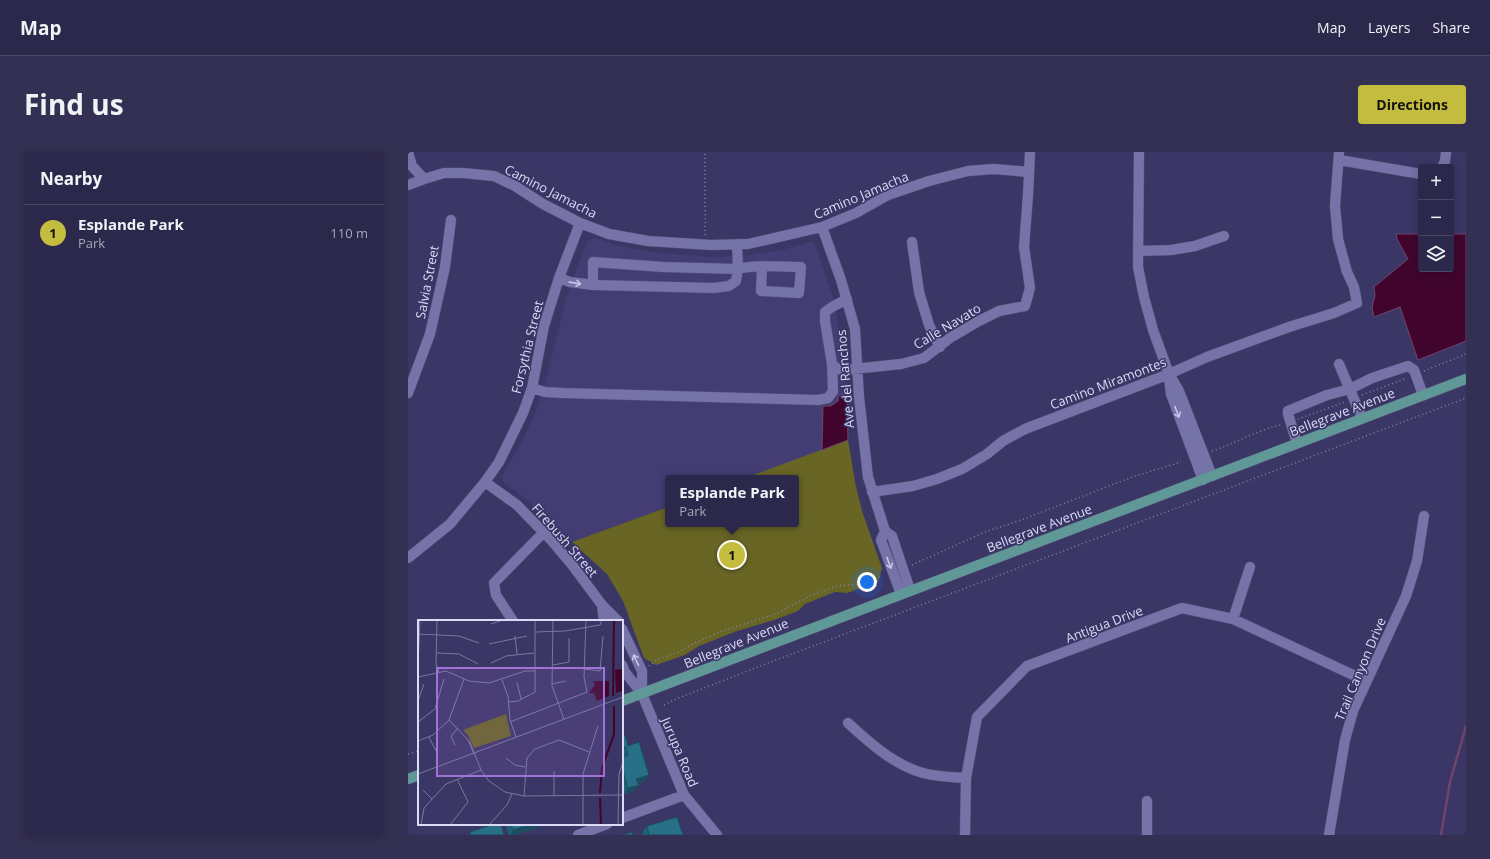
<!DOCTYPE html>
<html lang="en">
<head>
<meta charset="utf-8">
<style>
  :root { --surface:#2c284c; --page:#343053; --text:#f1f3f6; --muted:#a6a6b5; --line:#484464; --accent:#c4bc3e }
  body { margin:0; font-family:"Open Sans",sans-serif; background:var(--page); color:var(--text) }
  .controls { position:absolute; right:12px; top:12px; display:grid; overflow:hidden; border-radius:4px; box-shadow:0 2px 10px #0003 }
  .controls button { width:36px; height:36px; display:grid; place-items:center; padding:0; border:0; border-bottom:1px solid var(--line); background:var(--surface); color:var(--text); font:20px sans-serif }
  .you { position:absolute; left:459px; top:430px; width:14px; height:14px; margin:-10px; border:3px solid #fff; border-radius:50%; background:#1a73e8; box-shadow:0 0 0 6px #1a73e833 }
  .badge { display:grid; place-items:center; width:26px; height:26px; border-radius:50%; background:var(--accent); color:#111; font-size:13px; font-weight:700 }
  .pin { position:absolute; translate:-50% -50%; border:2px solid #fff; box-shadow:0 1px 4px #0006 }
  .popup { position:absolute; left:257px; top:323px; width:134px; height:52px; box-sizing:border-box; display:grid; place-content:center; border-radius:4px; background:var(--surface); filter:drop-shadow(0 1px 3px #0005); font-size:13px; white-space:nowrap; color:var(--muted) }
  .popup b { font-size:15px; color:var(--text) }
  .popup::after { content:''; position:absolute; left:50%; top:100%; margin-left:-8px; border:8px solid transparent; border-top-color:var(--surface) }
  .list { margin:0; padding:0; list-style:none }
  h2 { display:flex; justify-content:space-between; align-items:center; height:52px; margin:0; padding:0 16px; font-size:17px }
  h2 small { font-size:13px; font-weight:400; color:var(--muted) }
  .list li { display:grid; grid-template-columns:26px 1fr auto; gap:12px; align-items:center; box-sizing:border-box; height:56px; padding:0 16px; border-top:1px solid var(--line) }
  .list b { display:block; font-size:15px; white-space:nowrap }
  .list p { margin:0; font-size:13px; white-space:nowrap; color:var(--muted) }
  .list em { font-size:13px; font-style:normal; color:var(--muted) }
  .icon { flex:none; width:22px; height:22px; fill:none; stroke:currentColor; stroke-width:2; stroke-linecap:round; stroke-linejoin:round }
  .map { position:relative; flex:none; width:1058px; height:683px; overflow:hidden; border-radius:4px }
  header { display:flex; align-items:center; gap:24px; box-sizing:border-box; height:56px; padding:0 20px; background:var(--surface); border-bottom:1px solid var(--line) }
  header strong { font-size:19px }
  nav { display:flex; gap:22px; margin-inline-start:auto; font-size:14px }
  .intro { display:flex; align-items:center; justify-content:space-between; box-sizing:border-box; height:96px; padding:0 24px }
  h1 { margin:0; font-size:28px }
  .button { padding:10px 18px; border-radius:4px; background:var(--accent); color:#111; font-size:14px; font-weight:700 }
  main { display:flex; gap:24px; padding:0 24px }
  aside { flex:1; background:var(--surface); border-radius:4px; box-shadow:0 2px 10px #0003 }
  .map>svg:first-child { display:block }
  .built { fill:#433d74 }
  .green { fill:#696525 }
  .water { fill:#41052d; stroke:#6f456a }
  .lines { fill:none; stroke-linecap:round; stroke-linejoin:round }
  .stream { stroke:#6f456a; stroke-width:2.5 }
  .minor-casing { stroke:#565179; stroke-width:11 }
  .major-casing { stroke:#565179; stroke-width:11 }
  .path { stroke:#8683aa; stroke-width:1.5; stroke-dasharray:1 3; stroke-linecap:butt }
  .minor { stroke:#7573a7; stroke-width:10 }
  .major { stroke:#5f9897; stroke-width:10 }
  .wall { fill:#225f75 }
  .shaded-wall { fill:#1c4e5f }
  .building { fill:#286f88; stroke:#1c4e5f }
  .oneway { stroke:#c7c5e7 }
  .labels { text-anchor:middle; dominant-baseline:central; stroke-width:3; stroke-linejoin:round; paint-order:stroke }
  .street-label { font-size:13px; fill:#dbdaf7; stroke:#3a3665 }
  .inset-river { fill:none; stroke:#41052d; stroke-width:2 }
  .inset-road { fill:none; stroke:#7a789f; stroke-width:1 }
  .view { fill:#a172d5; fill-opacity:0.15; stroke:#a172d5; stroke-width:2 }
  .inset-edge { fill:none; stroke:#dbdaf7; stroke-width:2 }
</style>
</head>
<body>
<header>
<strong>Map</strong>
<nav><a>Map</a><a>Layers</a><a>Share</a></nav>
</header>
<div class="intro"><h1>Find us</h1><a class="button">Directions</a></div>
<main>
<aside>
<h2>Nearby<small></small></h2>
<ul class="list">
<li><span class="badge">1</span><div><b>Esplande Park</b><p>Park</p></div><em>110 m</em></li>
</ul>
</aside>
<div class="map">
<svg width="1058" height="683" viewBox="0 0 1058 683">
  <rect width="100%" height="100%" fill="#3a3665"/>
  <path class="built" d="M 186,86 L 210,94 L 249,101 L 306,105 L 341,103 L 378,97 L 403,90 L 407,92 L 425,145 L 429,163 L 439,243 L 431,243 L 430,249 L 423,254 L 415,254 L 414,298 L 337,326 L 260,326 L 260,355 L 164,390 L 117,346 L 96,331 L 94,324 L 114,290 L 129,256 L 138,227 L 158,146 L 179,90 Z"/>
  <path class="green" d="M 440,288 L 448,335 L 455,362 L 474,416 L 470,430 L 439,441 L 427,440 L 397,452 L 390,459 L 366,468 L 329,479 L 291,494 L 277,503 L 248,513 L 236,506 L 215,449 L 199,422 L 164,390 L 260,355 L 260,372 L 388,372 L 388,326 L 337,326 Z"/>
  <path class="water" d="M 988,82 L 1013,82 L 1013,117 L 1043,117 L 1043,82 L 1058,82 L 1058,189 L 1010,208 L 992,155 L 966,165 L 964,155 L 967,144 L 966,135 L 1000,107 L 989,87 Z
    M 431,243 L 439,243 L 440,288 L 414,298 L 415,254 L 423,254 L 430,249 Z"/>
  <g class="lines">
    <path class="stream" d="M 1033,683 L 1042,630 L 1058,574"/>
    <defs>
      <path id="minor" d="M 0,0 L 4,14 L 16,27
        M 731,0 L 730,115 L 736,145 L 745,178 L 761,222 L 771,239 L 804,324
        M 931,8 L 1013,22
        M 1034,15 L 1037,9 L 1038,0
        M 0,33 L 16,27 L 36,21 L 55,21 L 86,24 L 107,34 L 135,52 L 172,71 L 201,82 L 240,89 L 303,93 L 340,92 L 414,75 L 448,61 L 480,43 L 521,29 L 560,19 L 586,17 L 621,20
        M 414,75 L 433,128 L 447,177 L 451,245 L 460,325 L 477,379 L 484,384 L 502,438
        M 504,90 L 511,140 L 521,173 L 532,195
        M 730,99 L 763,98 L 787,94 L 816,84
        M 151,126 L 162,130 L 185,133 L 305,136 L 321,134 L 328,129 L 330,117 L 329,92
        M 185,133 L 185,110 L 255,115 L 330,117 C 350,112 372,115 393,115 L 391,141 L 353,139 L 354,115
        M 439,147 L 424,155 L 417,160 L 417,169 L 424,212 L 428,216 L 436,218 L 493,212 L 516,206 L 542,186 L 569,170 L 591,159 L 617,154 L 622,136 L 616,95 L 620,43 L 622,0
        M 931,212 L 954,266
        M 761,226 L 763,242 L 795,328
        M 124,236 L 137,240 L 154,241 L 410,248 L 420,246 L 425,239 L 424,212
        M 0,241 L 22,182 L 37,115 L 43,68
        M 889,291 L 880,262 L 880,259 L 919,243 L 942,237 L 964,226 L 1000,214 L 1006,218 L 1015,243
        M 77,330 L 109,353 L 144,389 L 165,414 L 194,453 L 210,469
        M 464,340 L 505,334 L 529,327 L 554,317 L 579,302 L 595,289 L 617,277 L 761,222 L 799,205 L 881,175 L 926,161 L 949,151 L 946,135 L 939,120 L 930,87 L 927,54 L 931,0
        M 477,379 L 473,388 L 493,442
        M 0,406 L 42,372 L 77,330 L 91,310 L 115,261 L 124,236 L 136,174 L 151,126 L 172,71
        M 194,453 L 196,469
        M 825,467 L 842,415
        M 105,469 L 88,443 L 86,431 L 136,380
        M 214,477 L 234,519 L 234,542
        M 214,513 L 217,520 L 234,542 L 276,643 L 309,683
        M 440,571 C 462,591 486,613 515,621 C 529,625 544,625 558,626
        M 739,649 L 739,683
        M 214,666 L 276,643
        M 170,683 L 199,672
        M 557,683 L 558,626 L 569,565 L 619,514 L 774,456 L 825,467 L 958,529
        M 921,683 L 937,588 L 945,559 L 998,444 L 1009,409 L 1016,364"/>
      <path id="major" d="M 214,549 L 1058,227
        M 0,627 L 11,623"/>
    </defs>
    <use href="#minor" class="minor-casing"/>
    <use href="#major" class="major-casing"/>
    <path class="path" d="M 297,83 C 298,56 296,28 297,0
      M 1016,219 L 1058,202
      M 954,243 L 999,226
      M 890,267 L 937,250
      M 804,299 C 828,291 849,278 873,273
      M 504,413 L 577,380 L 616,367 L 724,325 L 773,310
      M 241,514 L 249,508 L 270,500 L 287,491 L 314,479 L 365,463 L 402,444 L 429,434 L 450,432 L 474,424
      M 256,553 L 268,547 L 355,513 L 1058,246
      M 0,602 L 11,599"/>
    <use href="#minor" class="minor"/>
    <use href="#major" class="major"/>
  </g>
  <path class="wall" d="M 214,584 L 220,594 L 241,623 L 237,629 L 230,631 L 226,639 L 216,642 L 214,637 Z
    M 97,672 L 133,672 L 132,675 L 106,683 L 101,683 Z
    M 239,674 L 275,683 L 235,683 L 234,680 Z"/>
  <path class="shaded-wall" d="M 218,595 L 214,600 L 214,596 Z
    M 241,623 L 237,629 L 224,633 L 228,627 Z
    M 231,633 L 226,639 L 216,642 L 220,636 Z
    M 125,672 L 133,672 L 132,675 L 106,683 L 102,683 L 105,678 Z"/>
  <path class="building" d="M 217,583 L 220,594 L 231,590 L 241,623 L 228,627 L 231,633 L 220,636 L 214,616 L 214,605 L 220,603 L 218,595 L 214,596 L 214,584 Z
    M 269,665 L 275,683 L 241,683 L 239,674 Z
    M 86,672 L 93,672 L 96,683 L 63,683 L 62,680 Z
    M 103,672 L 125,672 L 105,678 Z
    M 224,680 L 225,683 L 214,683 Z"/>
  <defs><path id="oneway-shaft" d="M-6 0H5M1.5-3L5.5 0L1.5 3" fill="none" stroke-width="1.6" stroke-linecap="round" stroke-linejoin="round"/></defs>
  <g class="oneway">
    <use href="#oneway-shaft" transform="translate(167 131) rotate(10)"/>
    <use href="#oneway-shaft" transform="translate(769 260) rotate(69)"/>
    <use href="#oneway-shaft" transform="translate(481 411) rotate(70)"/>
    <use href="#oneway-shaft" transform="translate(228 508) rotate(-115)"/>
  </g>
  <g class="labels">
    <g class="street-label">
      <text transform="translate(143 39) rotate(27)">Camino Jamacha</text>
      <text transform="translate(453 43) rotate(-23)">Camino Jamacha</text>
      <text transform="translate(19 130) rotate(-79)">Salvia Street</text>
      <text transform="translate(539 174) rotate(-31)">Calle Navato</text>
      <text transform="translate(119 195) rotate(-76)">Forsythia Street</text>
      <text transform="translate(437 227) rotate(-95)">Ave del Ranchos</text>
      <text transform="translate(700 231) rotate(-21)">Camino Miramontes</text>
      <text transform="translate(934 260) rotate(-21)">Bellegrave Avenue</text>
      <text transform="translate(631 376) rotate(-21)">Bellegrave Avenue</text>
      <text transform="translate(157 388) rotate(49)">Firebush Street</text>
      <text transform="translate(696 472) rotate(-21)">Antigua Drive</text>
      <text transform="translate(328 491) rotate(-22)">Bellegrave Avenue</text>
      <text transform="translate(952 517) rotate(-67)">Trail Canyon Drive</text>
      <text transform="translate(272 600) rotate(67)">Jurupa Road</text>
    </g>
  </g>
  <g transform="translate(10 468)">
    <rect width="205" height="205" fill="#3a3665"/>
    <path d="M 88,94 L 93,116 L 56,128 L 50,115 L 45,110 Z" fill="#696525"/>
    <path d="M 205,49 L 205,71 L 198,73 L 197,50 ZM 175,61 L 191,61 L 191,76 L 179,81 L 176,73 L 171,73 L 177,65 Z" fill="#41052d"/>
    <path class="inset-river" d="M 195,76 L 196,0M 182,173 L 184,148 L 196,114 L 196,86M 182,178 L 183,205"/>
    <path class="inset-road" d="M 19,0 L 18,44 L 21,52M 135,0 L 134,66 L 146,99M 73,4 L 85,0M 117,12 L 147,11 L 182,5 L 184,0M 0,14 L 41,16 L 61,23M 97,16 L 99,34M 71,24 L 109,16M 19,33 L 41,34 L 60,44M 73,43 L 88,36 L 116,33M 135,45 L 151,42 L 151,18M 0,46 L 2,0M 166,49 L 182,51 L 185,16M 0,57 L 28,51 L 51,61 L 71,63 L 107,51 L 117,51M 84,60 L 90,76 L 92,100 L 98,117M 99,62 L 103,79M 134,64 L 148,61M 0,81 L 6,64M 90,82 L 100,81 L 117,72 L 117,0M 31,100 L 52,122 L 63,150 L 71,161 L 87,172 L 106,176 L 205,175M 0,102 L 17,89 L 26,59M 92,102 L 169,72 L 166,57 L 168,0M 11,117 L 18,131M 50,120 L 56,134M 0,121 L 15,115 L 31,100 L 46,59M 37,125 L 33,116 L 40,108M 88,138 L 97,145 L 107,147M 136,151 L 136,176M 0,154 L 205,77M 5,170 L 14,179M 106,176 L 109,138 L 117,129 L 141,120 L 171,132M 3,205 L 6,188 L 28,164 L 63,150M 32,205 L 50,182 L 39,159M 71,205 L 89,185 L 94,174M 165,205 L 165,154 L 180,106M 200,205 L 201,154 L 205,142"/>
    <path class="view" d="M 19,48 L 186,48 L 186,156 L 19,156 Z"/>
    <rect width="205" height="205" class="inset-edge"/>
  </g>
</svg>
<div class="controls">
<button>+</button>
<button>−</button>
<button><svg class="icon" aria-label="layers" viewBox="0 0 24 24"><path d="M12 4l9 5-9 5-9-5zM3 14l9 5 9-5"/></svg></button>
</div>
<div class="you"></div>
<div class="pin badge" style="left:324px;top:403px">1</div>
<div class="popup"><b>Esplande Park</b>Park</div>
</div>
</main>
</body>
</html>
